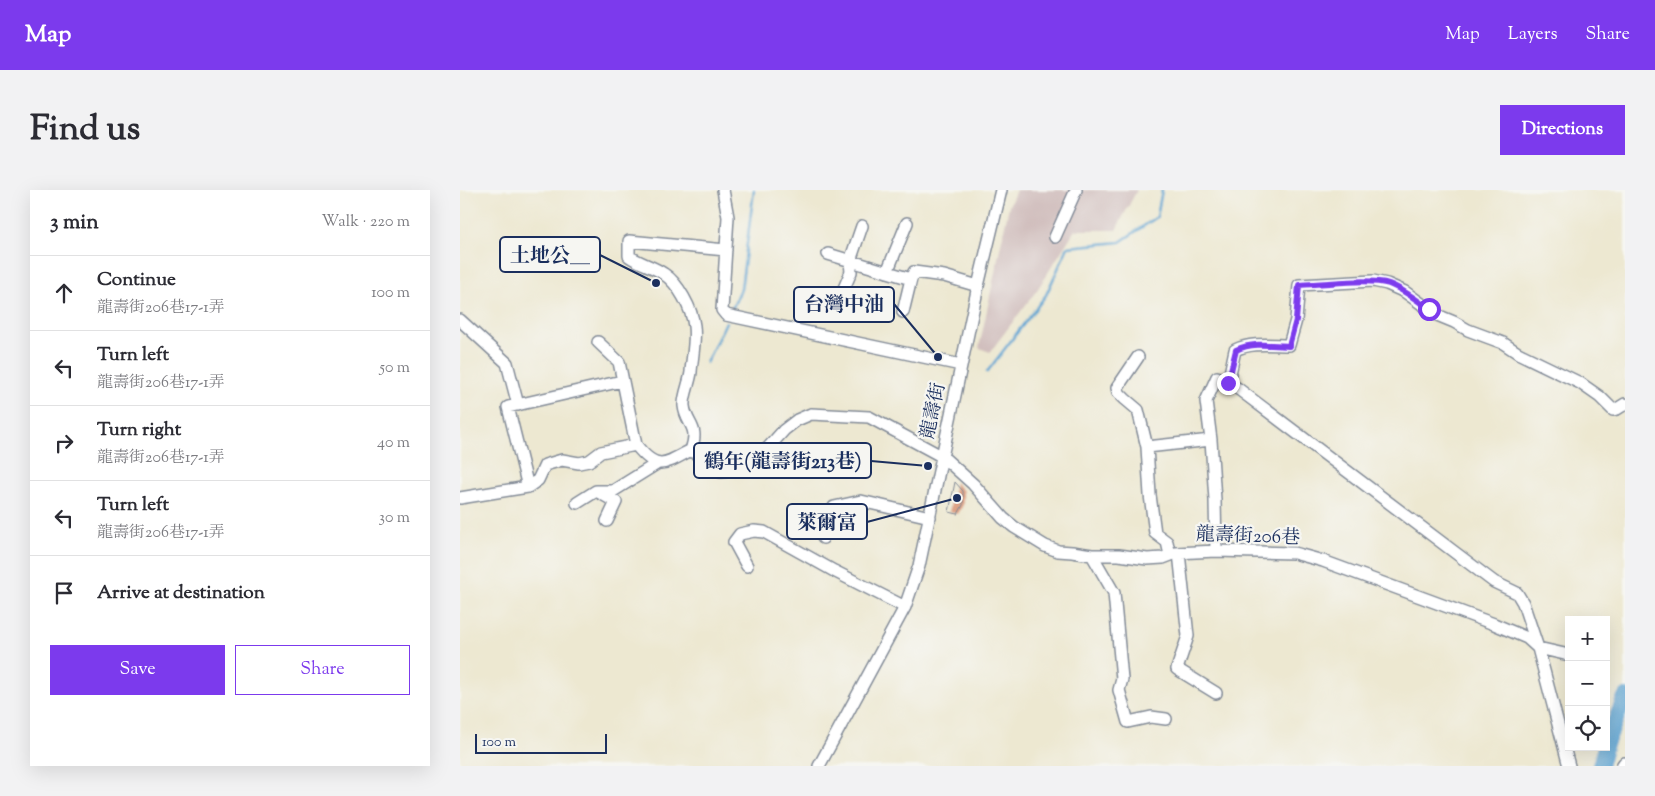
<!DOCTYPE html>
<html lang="en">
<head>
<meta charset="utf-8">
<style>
  :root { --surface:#fff; --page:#f2f2f3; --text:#2b2b33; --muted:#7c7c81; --line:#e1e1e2; --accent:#7c3aed }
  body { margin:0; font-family:"Sorts Mill Goudy","Noto Serif TC",serif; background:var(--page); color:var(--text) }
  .controls { position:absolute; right:15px; bottom:15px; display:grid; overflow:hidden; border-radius:0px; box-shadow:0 5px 20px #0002 }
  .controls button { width:45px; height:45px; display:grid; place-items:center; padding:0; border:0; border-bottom:1px solid var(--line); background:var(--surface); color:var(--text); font:25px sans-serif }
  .scale { position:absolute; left:15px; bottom:12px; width:132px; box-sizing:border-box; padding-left:5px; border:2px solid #1b2f5e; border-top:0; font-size:14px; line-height:18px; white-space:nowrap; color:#1b2f5e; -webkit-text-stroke:4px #f6f6f2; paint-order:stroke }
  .stop { position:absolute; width:15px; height:15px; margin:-11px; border:4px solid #7c3aed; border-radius:50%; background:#fff }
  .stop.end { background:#7c3aed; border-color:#fff; box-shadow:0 1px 5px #0008 }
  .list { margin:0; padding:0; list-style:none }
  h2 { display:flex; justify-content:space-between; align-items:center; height:65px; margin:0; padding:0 20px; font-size:21px }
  h2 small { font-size:16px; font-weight:400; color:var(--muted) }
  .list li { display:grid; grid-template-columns:32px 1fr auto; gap:15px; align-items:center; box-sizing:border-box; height:75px; padding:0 20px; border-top:1px solid var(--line) }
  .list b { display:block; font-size:19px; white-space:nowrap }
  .list p { margin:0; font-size:16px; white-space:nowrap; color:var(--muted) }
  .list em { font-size:16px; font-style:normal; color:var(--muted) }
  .actions { display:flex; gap:10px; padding:15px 20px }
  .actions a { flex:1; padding:11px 0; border:1px solid var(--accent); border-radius:0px; text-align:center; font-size:18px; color:var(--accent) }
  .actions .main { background:var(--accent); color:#fff }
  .icon { flex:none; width:28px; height:28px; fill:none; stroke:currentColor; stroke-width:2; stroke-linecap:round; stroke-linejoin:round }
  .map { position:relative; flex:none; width:1165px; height:576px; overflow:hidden; border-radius:0px }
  header { display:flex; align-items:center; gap:30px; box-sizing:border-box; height:70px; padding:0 25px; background:var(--accent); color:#fff }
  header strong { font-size:24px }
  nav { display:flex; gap:28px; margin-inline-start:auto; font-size:18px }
  .intro { display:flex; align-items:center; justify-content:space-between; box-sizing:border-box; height:120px; padding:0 30px }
  h1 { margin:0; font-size:35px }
  .button { padding:12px 22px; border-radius:0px; background:var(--accent); color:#fff; font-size:18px; font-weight:700 }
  main { display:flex; gap:30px; padding:0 30px }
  aside { flex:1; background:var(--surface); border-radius:0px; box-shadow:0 5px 20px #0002 }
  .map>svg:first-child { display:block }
  .industrial { fill:#d1bfbe }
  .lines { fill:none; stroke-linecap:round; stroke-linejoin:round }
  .stream { stroke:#5ca3d2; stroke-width:2.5 }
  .river { stroke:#5ca3d2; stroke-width:16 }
  .building { fill:#d99271 }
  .minor-casing { stroke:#848c98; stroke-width:14 }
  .minor { stroke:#fff; stroke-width:11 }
  .route { stroke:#7c3aed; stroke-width:6 }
  .labels { text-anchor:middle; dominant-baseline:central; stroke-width:4.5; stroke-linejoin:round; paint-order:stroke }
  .street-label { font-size:19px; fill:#1b2f5e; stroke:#f6f6f2 }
  .leader { fill:none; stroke:#1b2f5e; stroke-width:2 }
  .callout-dot { fill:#1b2f5e; stroke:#f6f6f2; stroke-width:2 }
  .callout { fill:#f6f6f2; stroke:#1b2f5e; stroke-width:2 }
  .callout-label { font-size:20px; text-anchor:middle; font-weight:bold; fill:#1b2f5e }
</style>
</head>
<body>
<header>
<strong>Map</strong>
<nav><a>Map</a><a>Layers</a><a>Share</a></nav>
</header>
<div class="intro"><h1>Find us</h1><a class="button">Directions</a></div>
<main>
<aside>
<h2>3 min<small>Walk · 220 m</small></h2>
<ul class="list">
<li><svg class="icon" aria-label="ahead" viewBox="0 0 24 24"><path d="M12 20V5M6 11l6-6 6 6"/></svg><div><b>Continue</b><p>龍壽街206巷17-1弄</p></div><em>100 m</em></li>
<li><svg class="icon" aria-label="left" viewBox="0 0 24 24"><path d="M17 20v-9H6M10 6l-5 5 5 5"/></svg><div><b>Turn left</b><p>龍壽街206巷17-1弄</p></div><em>50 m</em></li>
<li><svg class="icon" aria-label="right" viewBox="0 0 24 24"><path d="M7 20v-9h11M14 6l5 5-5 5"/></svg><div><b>Turn right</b><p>龍壽街206巷17-1弄</p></div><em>40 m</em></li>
<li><svg class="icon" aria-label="left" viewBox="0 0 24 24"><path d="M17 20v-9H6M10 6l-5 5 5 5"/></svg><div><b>Turn left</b><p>龍壽街206巷17-1弄</p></div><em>30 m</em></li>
<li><svg class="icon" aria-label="arrive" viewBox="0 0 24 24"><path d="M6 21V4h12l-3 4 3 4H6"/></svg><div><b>Arrive at destination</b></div></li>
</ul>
<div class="actions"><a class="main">Save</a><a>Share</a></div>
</aside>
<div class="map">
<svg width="1165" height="576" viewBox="0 0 1165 576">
  <rect width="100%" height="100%" fill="#f6f6f2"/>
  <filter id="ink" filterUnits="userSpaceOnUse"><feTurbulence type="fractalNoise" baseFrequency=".02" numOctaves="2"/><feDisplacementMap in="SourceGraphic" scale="10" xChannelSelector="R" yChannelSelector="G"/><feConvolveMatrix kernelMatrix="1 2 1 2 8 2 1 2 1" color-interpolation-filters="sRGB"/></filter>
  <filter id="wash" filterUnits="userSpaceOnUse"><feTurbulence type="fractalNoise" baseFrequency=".0096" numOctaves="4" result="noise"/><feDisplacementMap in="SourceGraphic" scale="20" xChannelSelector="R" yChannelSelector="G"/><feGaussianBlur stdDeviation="1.12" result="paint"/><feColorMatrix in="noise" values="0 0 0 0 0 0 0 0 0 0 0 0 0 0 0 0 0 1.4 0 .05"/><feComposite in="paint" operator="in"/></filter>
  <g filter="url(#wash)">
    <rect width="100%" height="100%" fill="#ede8d1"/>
    <path class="industrial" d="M 556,0 L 677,0 L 656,40 L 615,40 L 577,100 L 530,162 L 519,158 L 549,16 Z"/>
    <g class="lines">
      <path class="stream" d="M 272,119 L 281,99 L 294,0
        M 246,173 L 266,132
        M 527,182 L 586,105 L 608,57 L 660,52 L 697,27 L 702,0"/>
      <path class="river" d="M 1146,554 L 1165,507
        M 1140,576 L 1145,557"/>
    </g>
    <g id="blocks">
      <path class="building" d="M 495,292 L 503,301 L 503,315 L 498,324 L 489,322 Z"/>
    </g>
  </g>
  <g filter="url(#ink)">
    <use href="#blocks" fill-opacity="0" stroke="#848c98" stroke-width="1"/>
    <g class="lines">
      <defs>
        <path id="minor" d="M 263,0 L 268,27 L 262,120 L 266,125 L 501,175
          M 595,47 L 616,0
          M 368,64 L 451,89 L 454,82 L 484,86 L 518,96
          M 427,82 L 447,33
          M 379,110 L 391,82 L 390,71 L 402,36
          M 443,122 L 451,89
          M 0,130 L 47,173 L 58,215
          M 138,152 L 159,172 L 176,255 C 197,282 205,274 231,260 L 261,282 L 286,278 L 297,270 L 324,240 L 337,230 L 351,224 L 409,227 L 483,267 L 513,294 L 543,328 L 554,337 L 585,356 L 598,361 L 612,362 L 632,365 L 659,365 L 687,369 L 703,368 L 716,363 L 756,361 L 834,363 L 863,371 L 1034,434 L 1067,448 L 1078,458 L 1109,465
          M 678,167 L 657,198 L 658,202 L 665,209 L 678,220 L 687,257 L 690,305 L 695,343 L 707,352 L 710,365
          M 768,193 L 777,198 L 1034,392 L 1057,403 L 1063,413 L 1078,458 L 1109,576
          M 687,257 L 751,250
          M 231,260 C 240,235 226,235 224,216 C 223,207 230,192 231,182 C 232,167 236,151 234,136 C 232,119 218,93 204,84 C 193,76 180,74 169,66 L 169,51 L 266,60
          M 68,297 L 48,217 L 162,191
          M 138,302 L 156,312 L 147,331
          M 0,308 L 68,297 L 78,290 L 85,275 L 102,270 L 119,273 L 129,271 L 141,262 L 176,255
          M 117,313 L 136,301 L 153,301 L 198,273
          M 363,348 L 374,317 L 401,311 L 470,327
          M 756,361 L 755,310 L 751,250 L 746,211 L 757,187 L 768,193 L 775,160 C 792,152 811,155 829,155 L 836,130 L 839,95 L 913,91 L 927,94 L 945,102 L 977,125 L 994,132 L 1008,140 L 1043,153 L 1058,163 L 1120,193 L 1140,207 L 1153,220 L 1157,219 L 1165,214
          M 719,363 L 728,446 L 717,479 L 756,503
          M 632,365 L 654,403 L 662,489 L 659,500 L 668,532 L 691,527 L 706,529
          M 287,376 L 274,352 L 280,344 L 294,341 L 304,342 L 374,381 L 445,417
          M 359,576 L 445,417 L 459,376 L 518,96 L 541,0
          M 1162,576 L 1164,573"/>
      </defs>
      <use href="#minor" class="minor-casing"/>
      <use href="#minor" class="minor"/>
    </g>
  </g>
  <g class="lines" filter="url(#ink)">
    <path class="route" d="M 768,193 L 776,160 C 792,152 811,155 829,156 L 836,130 L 839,95 C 860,94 910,88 929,94 C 944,100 956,109 969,119"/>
  </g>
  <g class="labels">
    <g class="street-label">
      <text transform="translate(474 221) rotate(-78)">龍壽街</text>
      <text transform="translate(788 347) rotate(2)">龍壽街206巷</text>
    </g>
  </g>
  <path class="leader" d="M196 93L140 65M478 167L434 114M468 276L411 271M497 308L407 332"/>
  <g class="callout-dot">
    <circle cx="196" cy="93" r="5"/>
    <circle cx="478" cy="167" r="5"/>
    <circle cx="468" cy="276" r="5"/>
    <circle cx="497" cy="308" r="5"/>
  </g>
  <g class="callout">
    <rect x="40" y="47" width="100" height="35" rx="5"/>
    <rect x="334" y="97" width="100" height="35" rx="5"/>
    <rect x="234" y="253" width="177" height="35" rx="5"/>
    <rect x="327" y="314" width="80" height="35" rx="5"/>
  </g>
  <g class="callout-label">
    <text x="90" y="72">土地公＿</text>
    <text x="384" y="121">台灣中油</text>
    <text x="323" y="278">鶴年(龍壽街213巷)</text>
    <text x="367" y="339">萊爾富</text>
  </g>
</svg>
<div class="controls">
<button>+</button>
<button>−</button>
<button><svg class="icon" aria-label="locate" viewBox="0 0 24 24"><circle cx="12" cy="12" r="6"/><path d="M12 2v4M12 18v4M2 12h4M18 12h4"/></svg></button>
</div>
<div class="scale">100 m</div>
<div class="stop" style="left:969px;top:119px"></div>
<div class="stop end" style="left:768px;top:193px"></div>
</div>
</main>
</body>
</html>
